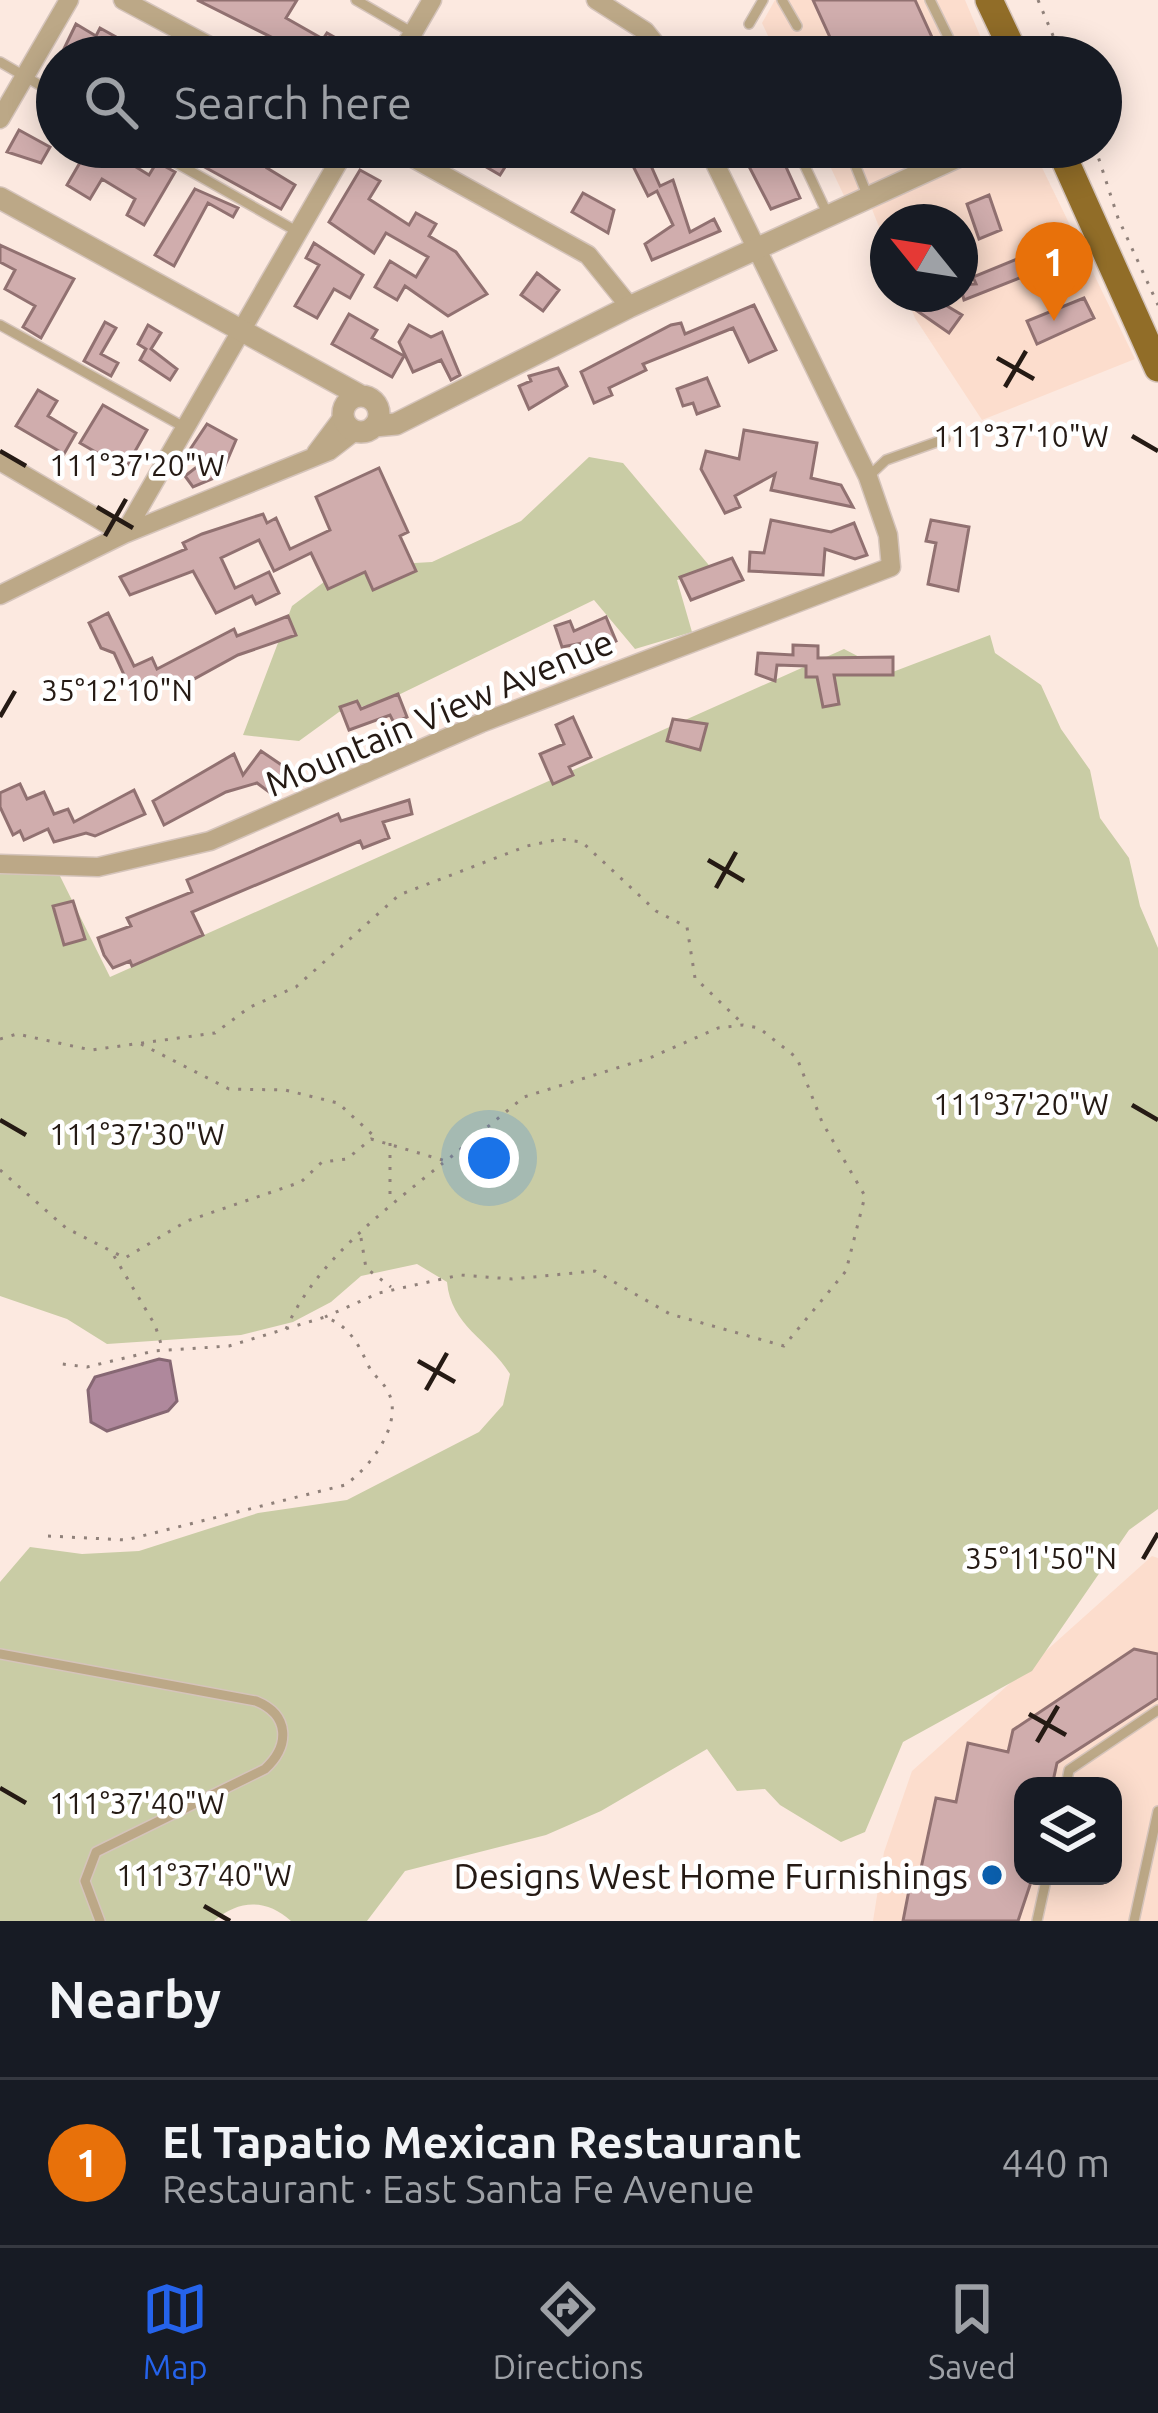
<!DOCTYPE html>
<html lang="en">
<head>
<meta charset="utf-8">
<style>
  :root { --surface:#171b24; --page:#20242c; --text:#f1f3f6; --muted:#9ea1a6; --line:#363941; --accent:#2563eb }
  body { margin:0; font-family:Ubuntu,sans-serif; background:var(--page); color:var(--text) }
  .controls { position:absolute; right:36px; bottom:36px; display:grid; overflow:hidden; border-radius:24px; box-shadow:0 6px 30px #0003 }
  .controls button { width:108px; height:108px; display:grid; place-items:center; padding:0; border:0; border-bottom:3px solid var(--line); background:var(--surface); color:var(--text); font:60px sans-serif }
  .compass { position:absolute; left:870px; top:204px; width:108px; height:108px; border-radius:50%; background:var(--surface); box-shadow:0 6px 30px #0003; rotate:300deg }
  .you { position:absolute; left:489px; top:1158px; width:42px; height:42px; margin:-30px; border:9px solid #fff; border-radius:50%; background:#1a73e8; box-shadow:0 0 0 18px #1a73e833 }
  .badge { display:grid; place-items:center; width:78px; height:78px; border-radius:50%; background:var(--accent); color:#fff; font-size:39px; font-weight:700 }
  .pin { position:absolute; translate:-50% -99px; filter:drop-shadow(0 3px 6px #0008) }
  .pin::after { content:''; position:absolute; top:63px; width:42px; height:36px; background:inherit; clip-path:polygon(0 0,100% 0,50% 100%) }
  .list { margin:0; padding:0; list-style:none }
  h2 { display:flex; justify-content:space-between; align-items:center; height:156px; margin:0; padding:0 48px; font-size:51px }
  h2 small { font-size:39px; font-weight:400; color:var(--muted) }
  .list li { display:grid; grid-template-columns:78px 1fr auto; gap:36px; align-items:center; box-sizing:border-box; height:168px; padding:0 48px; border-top:3px solid var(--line) }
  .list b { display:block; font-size:45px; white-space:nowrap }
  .list p { margin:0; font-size:39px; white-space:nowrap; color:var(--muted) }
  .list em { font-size:39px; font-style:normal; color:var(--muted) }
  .icon { flex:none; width:66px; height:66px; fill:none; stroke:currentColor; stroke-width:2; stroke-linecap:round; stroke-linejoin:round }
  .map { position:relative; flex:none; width:1158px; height:1921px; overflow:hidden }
  .search { position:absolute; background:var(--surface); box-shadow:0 6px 30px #0003; left:36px; right:36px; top:36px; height:132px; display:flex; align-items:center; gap:30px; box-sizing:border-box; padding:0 42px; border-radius:66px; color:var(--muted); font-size:45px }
  .sheet { height:324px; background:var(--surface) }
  nav { display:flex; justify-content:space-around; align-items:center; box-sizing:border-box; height:168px; border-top:3px solid var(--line); background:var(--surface); font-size:33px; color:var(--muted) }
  nav a { display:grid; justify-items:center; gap:6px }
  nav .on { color:var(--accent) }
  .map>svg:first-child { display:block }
  .built { fill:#fcddcd; fill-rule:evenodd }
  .green { fill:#c9cca5 }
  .water { fill:#af889c; stroke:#866773; stroke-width:3 }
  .building { fill:#d0adad; stroke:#917171; stroke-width:3 }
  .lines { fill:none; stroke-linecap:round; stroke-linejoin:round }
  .service-casing { stroke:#d5c4bb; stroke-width:12 }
  .minor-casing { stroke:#d5c4bb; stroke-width:21 }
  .tertiary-casing { stroke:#d5c4bb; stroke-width:24 }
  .primary-casing { stroke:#d5c4bb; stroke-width:30 }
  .path { stroke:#90817a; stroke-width:3; stroke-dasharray:3 9; stroke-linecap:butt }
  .service { stroke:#bca887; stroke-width:9 }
  .minor { stroke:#bca887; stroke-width:18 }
  .tertiary { stroke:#bca887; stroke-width:21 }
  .primary { stroke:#916d28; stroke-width:27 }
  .ticks { fill:none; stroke:#251a14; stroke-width:4.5 }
  .poi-dot { fill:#0b5fad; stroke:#fff; stroke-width:4.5 }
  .labels { text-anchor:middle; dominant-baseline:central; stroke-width:9; stroke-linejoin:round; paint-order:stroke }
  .street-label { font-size:36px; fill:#251a14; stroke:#fff }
  .poi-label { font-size:36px; fill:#251a14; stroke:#fff; text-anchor:end }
  .ticks-label { font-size:30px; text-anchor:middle; fill:#251a14; stroke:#fff; stroke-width:9; stroke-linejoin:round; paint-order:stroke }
</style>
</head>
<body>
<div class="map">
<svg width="1158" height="1921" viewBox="0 0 1158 1921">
  <rect width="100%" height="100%" fill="#fce9e0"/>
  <path class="built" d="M 775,0 L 965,0 L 989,57 L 778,57 L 762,23 Z
    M 821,147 L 963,147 L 846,200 Z
    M 1005,147 L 1032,147 L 1135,359 L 982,420 L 915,318 L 905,294 L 960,294 L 960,222 L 888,222 L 888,250 L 872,209 Z
    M 1152,1556 L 1158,1558 L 1158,1921 L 873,1921 L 884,1852 L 912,1771 ZM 1023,1786 L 1113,1786 L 1113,1876 L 1023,1876 Z"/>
  <path class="green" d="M 589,457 L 623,463 L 713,570 L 677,580 L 692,632 L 635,649 L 594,600 L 388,700 L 339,712 L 299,741 L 243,735 L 292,606 L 332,576 L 380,565 L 432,562 L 521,521 Z
    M 990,635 L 995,653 L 1041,685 L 1061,729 L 1090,770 L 1100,818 L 1129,858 L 1140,906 L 1158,948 L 1158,1509 L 1129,1530 L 1032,1671 L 903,1742 L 865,1832 L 841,1842 L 780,1805 L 765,1789 L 737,1791 L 707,1749 L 601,1811 L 546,1835 L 405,1871 L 367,1921 L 291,1921 C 267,1899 239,1899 214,1921 L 0,1921 L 0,1582 L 30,1547 L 82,1554 L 139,1551 L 258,1513 L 347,1500 L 479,1432 L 503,1405 L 510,1374 C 488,1339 451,1326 447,1282 L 417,1264 L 361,1276 L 331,1302 L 293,1322 L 241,1335 L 107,1344 L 67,1319 L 0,1296 L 0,855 L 56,868 L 110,977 L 844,649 L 890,673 Z"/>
  <path class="water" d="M 159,1359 L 170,1361 L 177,1401 L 168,1411 L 107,1431 L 91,1422 L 88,1390 L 95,1377 Z"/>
  <path class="building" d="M 197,0 L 297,0 L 286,18 L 323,39 L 327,33 L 343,42 L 334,57 L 294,57 L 278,48 L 281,42 Z
    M 813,0 L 915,0 L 941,57 L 839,57 Z
    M 76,24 L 96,36 L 100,28 L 152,57 L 60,57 Z
    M 19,130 L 50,147 L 41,163 L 7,152 Z
    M 89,147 L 123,147 L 118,156 L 149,175 L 157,162 L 175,172 L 144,225 L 127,215 L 135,199 L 102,179 L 90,199 L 67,185 Z
    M 182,147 L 223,147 L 247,161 L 255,147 L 263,147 L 275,155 L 267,168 L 295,185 L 281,209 L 199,164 L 202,158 Z
    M 452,147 L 503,147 L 514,153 L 500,175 Z
    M 739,147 L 777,147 L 800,198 L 771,209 Z
    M 648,159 L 660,186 L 673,180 L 690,232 L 714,219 L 720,231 L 652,260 L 645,244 L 673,225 L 657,191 L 648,196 L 633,166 Z
    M 360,170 L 380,181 L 369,199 L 409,225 L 416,213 L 436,224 L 429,236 L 456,252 L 487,294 L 448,316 L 405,286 L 397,300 L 375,287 L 390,261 L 416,277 L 428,257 L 386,233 L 374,253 L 329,222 Z
    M 195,189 L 238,208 L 233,217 L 208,203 L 174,266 L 155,255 Z
    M 583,193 L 614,210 L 608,233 L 572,212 Z
    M 989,195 L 1001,230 L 979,239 L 967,204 Z
    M 314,243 L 363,275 L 350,298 L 334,289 L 317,318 L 295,306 L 319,265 L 306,258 Z
    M 0,245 L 74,279 L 41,338 L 23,327 L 35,306 L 5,289 L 15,270 L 0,262 Z
    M 1058,247 L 1065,260 L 964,300 L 960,285 L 976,284 L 973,277 L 1042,249 L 1046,256 Z
    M 537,273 L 559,290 L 543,311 L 521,295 Z
    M 927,294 L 962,315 L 949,333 L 916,310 Z
    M 1084,298 L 1094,318 L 1037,344 L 1027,321 Z
    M 754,305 L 776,350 L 749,362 L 733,328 L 643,364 L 646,370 L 609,388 L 612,395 L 594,403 L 581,372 L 671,325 L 681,323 L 685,334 Z
    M 349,314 L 377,330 L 372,338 L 404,356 L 392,377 L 332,344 Z
    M 105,322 L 116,328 L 101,354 L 118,363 L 111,376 L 84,361 Z
    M 148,325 L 161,333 L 151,349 L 177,369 L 170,380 L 140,360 L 146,349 L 138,344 Z
    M 409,325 L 431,337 L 442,332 L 460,375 L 451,380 L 441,360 L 413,372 L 399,342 Z
    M 558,368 L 567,386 L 529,409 L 519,386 L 531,381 L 529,376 Z
    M 707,378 L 719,406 L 697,414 L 693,403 L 683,406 L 677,389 Z
    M 38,390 L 57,401 L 48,416 L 76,433 L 64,454 L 16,426 Z
    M 103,405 L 147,430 L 125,469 L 80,443 Z
    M 207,424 L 236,440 L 221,475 L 193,487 L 185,476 L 202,463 L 187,454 Z
    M 744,430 L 817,443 L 811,478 L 841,485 L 853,507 L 771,490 L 775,474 L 735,496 L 740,507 L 725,513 L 701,469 L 706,451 L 739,459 Z
    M 379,468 L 408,532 L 400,536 L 416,571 L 373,590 L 365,572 L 328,589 L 311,553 L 274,571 L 259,540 L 221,558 L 235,588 L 269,572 L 279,593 L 256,604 L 252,596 L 216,613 L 193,571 L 130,595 L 120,577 L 186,549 L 183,543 L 202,534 L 263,514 L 267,523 L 276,518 L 290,549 L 330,530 L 316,497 Z
    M 771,520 L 831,532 L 854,523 L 867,555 L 855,559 L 825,549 L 823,575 L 749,571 L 750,552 L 764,553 Z
    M 931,520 L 969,527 L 958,591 L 928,584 L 936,543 L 926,541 Z
    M 732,558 L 743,580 L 691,600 L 680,577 Z
    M 108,613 L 134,666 L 152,658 L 157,669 L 234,629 L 237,636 L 288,616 L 296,635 L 238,655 L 174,690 L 171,682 L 135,699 L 114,653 L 101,648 L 89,623 Z
    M 606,617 L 616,641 L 597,649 L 593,641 L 562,647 L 555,626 L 570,621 L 574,631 Z
    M 793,645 L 818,646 L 818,658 L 893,657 L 893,675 L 834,675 L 839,704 L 823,707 L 817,677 L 806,677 L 806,666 L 777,665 L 775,681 L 756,674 L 758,653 L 793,655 Z
    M 398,694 L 407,717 L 394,723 L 390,715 L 349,730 L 340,707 L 357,701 L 361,709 Z
    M 573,717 L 591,757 L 569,767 L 573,775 L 553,784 L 540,754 L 564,744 L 556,725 Z
    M 673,719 L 707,724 L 700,750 L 667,741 Z
    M 261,751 L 286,768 L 269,792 L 257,783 L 226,792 L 164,825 L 153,801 L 234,754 L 243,775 Z
    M 20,784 L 27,799 L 44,792 L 54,814 L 68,809 L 74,822 L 134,790 L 145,814 L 95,836 L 86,833 L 54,842 L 48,829 L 24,840 L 20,831 L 13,835 L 0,807 L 0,793 Z
    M 409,800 L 412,814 L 383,822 L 389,838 L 363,848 L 360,841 L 192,912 L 203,935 L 132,966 L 130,961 L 113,968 L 104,955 L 98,938 L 131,926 L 127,918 L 192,892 L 187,880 L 338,814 L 341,821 Z
    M 73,901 L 85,939 L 64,945 L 53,906 Z
    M 1134,1649 L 1158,1654 L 1158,1698 L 1057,1763 L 1052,1786 L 1023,1786 L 1023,1876 L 1033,1876 L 1018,1921 L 903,1921 L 910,1885 L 917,1887 L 936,1798 L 956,1802 L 968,1743 L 1008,1752 L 1013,1730 Z"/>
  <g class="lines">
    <defs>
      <path id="service" d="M 356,0 L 413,33
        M 782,0 L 797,26
        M 930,0 L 958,57
        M 749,24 L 763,0
        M 0,62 L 57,95
        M 148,147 L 298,232
        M 796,147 L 827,213
        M 848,147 L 868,197
        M 0,325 L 184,427
        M 868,477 L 886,460 L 945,439
        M 0,1654 L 256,1701 C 290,1715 290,1746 265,1769 L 96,1852 L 85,1881 L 100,1921
        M 1066,1786 L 1069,1770 L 1158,1710
        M 1037,1921 L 1047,1876
        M 1134,1921 L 1158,1811"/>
      <path id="minor" d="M 123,0 L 230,57
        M 596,0 L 645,31 L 666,57
        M 399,57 L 432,0
        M 0,119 L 69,0
        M 393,147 L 588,255 L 626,302
        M 316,453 L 343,417
        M 0,461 L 124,534
        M 124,534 L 347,147
        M 0,595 L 124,534 L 329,451 L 355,431
        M 0,864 L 98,867 L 210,841 L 481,723 L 891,567 L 888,535 L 868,477 L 707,147"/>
      <path id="tertiary" d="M 0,198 L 361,396
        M343 414a18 18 0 1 1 36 0a18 18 0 1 1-36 0Z
        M 374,426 L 396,424 L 629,307 L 979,147"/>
      <path id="primary" d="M 989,0 L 1016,57
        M 1059,147 L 1158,368"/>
    </defs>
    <use href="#service" class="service-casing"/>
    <use href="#minor" class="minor-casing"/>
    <use href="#tertiary" class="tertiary-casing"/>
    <use href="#primary" class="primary-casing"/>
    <path class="path" d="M 1038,0 L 1062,57
      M 1095,147 L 1118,218 L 1158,305
      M 0,1039 L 17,1034 L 91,1050 L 215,1033 L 250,1007 L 296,987 L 399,895 L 527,846 L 560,839 L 582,842 L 656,911 L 687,927 L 695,978 L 742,1023
      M 141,1044 L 229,1089 L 285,1090 L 338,1103 L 374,1136
      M 390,1143 L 390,1203
      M 0,1170 L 66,1228 L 125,1258 L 187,1221 L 301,1182 L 322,1162 L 347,1159 L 371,1139 L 446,1161 L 524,1097 L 652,1057 L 718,1028 L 743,1025 L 759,1028 L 797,1058 L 822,1122 L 865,1196 L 846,1271 L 784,1346 L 670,1314 L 595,1271 L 512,1279 L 460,1275 L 379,1293 L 325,1317
      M 361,1238 L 366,1268 L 391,1287
      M 114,1256 L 155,1325 L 162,1347
      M 286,1329 C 316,1261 386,1209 443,1163
      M 48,1536 L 126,1540 L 345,1485 C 371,1467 407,1420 386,1388 C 380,1379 373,1375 368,1365 C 358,1343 349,1326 325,1317 L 229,1346 L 154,1351 L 87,1367 L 54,1363"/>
    <use href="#service" class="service"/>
    <use href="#minor" class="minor"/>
    <use href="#tertiary" class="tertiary"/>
    <use href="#primary" class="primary"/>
  </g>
  <path class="ticks" d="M 997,358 L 1034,379M 1005,387 L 1026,351M 1132,436 L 1158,451M 0,451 L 26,466M 97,507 L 133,528M 105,536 L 126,499M 0,717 L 15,691M 708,860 L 744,881M 716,888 L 736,852M 1132,1105 L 1158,1120M 0,1120 L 26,1135M 418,1361 L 455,1382M 426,1390 L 447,1353M 1143,1559 L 1158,1533M 1029,1714 L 1066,1735M 1037,1742 L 1058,1706M 0,1788 L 26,1803M 204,1906 L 230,1921"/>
  <circle class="poi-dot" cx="992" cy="1875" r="12"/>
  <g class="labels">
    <g class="street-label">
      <text transform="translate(439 712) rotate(-23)">Mountain View Avenue</text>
    </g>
    <g class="poi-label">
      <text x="968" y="1875">Designs West Home Furnishings</text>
    </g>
  </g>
  <g class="ticks-label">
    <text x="1021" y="447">111°37'10"W</text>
    <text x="137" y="476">111°37'20"W</text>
    <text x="117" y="701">35°12'10"N</text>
    <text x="1021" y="1115">111°37'20"W</text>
    <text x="137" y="1145">111°37'30"W</text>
    <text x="1041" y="1569">35°11'50"N</text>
    <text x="137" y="1814">111°37'40"W</text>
    <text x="204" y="1886">111°37'40"W</text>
  </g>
</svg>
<div class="controls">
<button><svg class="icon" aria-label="layers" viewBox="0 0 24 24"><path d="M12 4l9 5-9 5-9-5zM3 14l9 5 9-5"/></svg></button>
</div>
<svg class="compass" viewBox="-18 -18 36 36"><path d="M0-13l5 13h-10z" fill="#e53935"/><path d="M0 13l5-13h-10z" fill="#9ea1a6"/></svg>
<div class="you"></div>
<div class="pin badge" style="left:1054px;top:321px;background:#e8710a">1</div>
<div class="search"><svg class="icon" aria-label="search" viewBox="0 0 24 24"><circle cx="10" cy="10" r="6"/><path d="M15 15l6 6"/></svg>Search here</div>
</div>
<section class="sheet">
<h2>Nearby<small></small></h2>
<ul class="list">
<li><span class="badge" style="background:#e8710a">1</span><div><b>El Tapatio Mexican Restaurant</b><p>Restaurant · East Santa Fe Avenue</p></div><em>440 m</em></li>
</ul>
</section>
<nav>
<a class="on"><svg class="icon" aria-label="map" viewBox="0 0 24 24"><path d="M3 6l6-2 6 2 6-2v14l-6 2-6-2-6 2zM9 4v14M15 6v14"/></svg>Map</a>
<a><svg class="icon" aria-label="directions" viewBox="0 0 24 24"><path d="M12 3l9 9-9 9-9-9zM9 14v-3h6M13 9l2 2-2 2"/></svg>Directions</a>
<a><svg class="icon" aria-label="saved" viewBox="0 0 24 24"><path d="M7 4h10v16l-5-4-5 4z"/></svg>Saved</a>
</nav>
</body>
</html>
